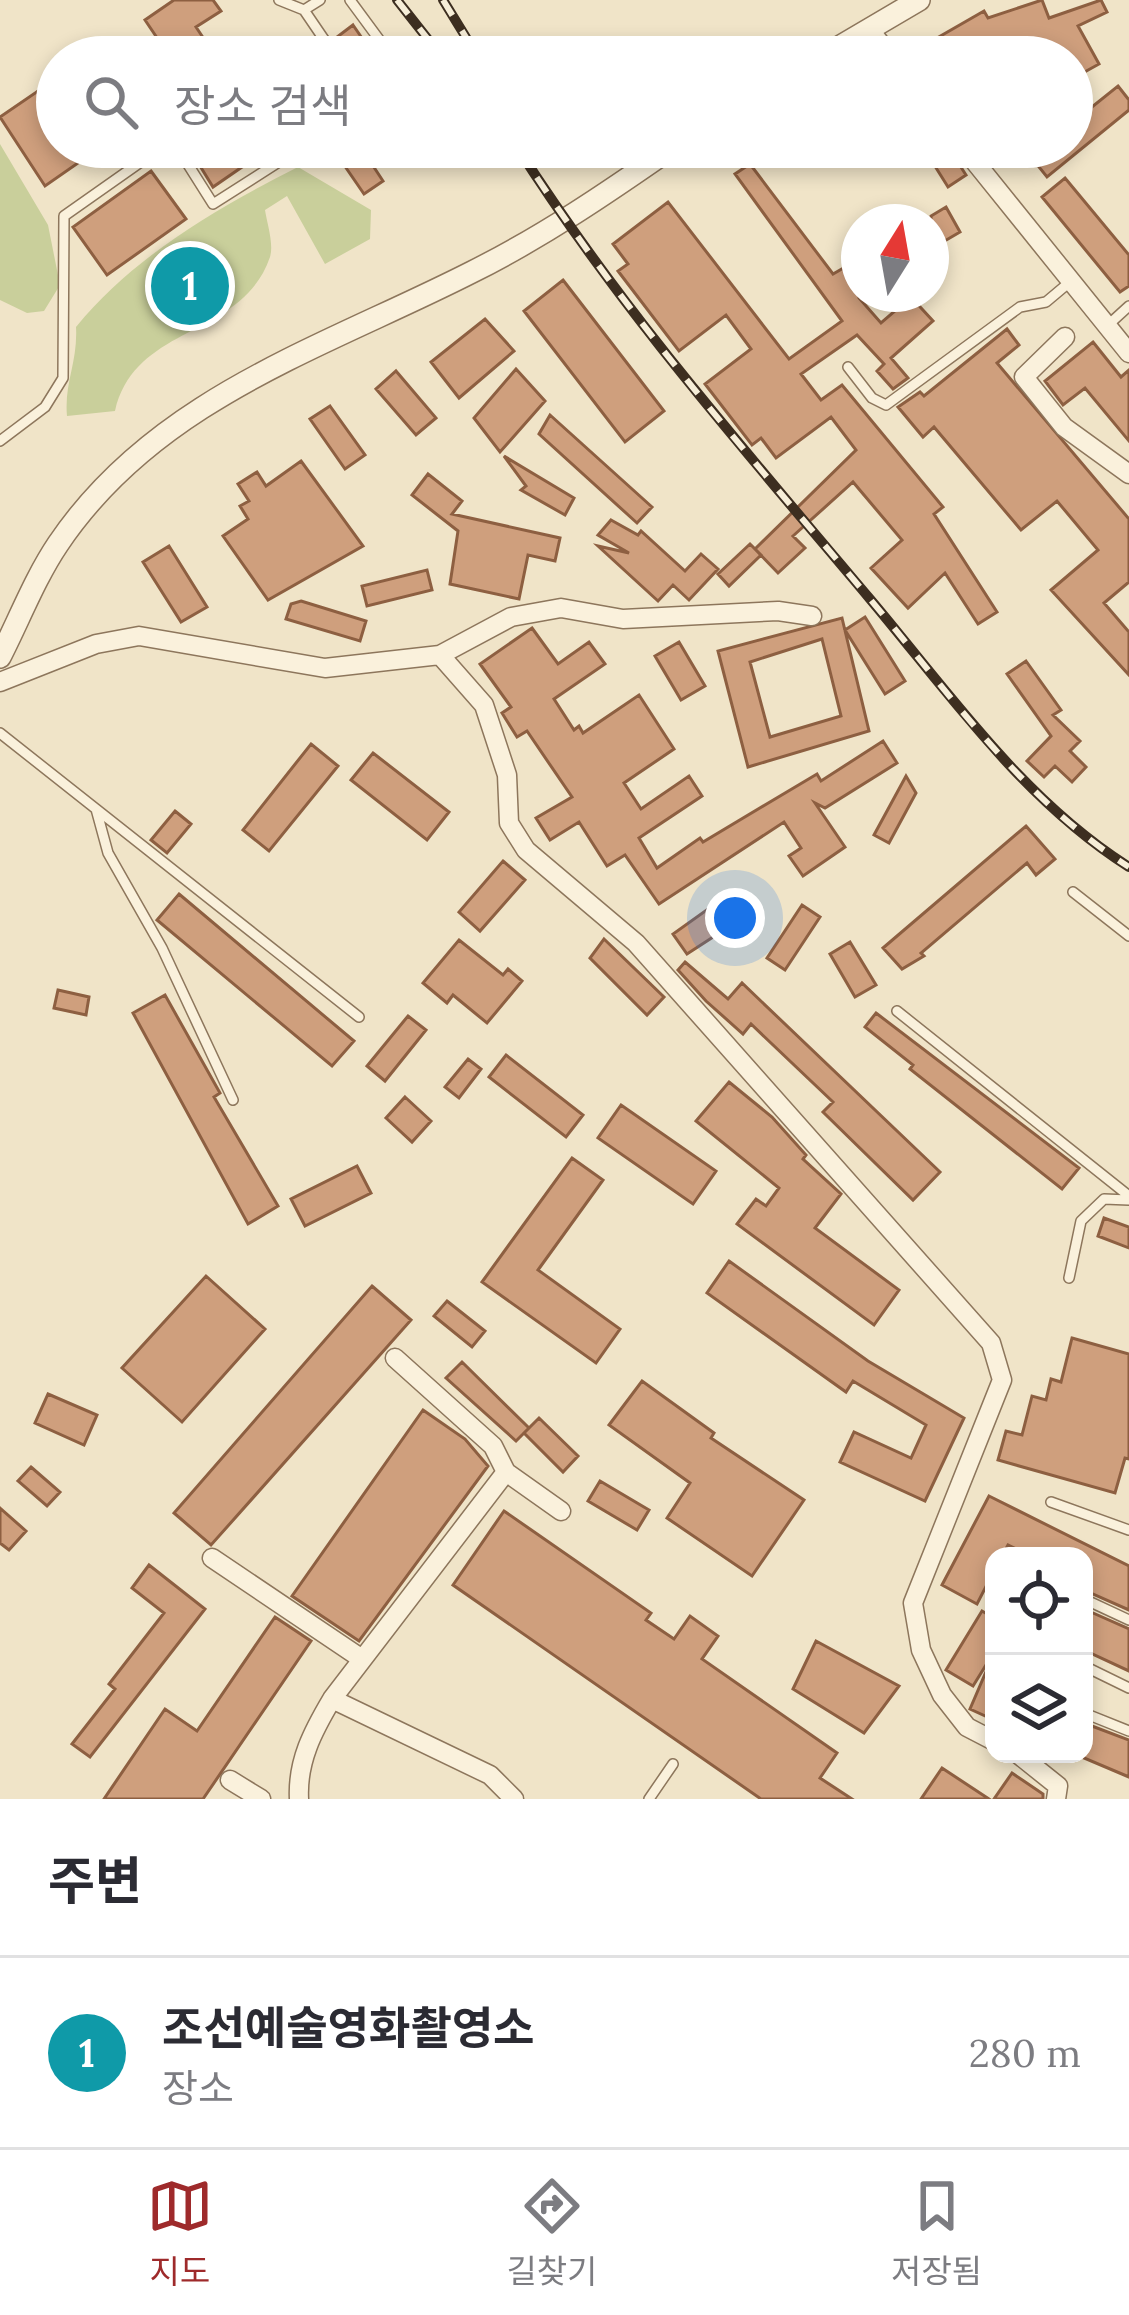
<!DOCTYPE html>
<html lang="ko">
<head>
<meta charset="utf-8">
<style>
  :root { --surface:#fff; --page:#f2f2f3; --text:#2b2b33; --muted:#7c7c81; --line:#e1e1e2; --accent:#9e2a2b }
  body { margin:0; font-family:Lora,"Noto Sans KR",serif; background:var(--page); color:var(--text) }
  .controls { position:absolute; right:36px; bottom:36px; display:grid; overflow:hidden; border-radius:24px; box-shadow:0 6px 18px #0003 }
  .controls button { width:108px; height:108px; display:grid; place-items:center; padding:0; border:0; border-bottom:3px solid var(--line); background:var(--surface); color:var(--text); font:60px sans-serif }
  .compass { position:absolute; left:841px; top:204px; width:108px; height:108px; border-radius:50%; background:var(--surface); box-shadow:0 6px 18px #0003; rotate:11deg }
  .you { position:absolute; left:735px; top:918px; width:42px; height:42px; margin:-30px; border:9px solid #fff; border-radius:50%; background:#1a73e8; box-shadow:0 0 0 18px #1a73e833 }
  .badge { display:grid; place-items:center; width:78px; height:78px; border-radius:50%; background:var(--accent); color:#fff; font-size:39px; font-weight:700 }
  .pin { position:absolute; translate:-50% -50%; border:6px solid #fff; box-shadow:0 3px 12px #0006 }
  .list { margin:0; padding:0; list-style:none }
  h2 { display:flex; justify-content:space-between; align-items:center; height:156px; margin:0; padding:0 48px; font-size:51px }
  h2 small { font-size:39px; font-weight:400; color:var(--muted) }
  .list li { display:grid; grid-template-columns:78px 1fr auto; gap:36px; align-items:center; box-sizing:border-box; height:192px; padding:0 48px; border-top:3px solid var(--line) }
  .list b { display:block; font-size:45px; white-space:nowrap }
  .list p { margin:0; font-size:39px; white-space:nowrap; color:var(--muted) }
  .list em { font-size:39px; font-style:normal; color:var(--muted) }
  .icon { flex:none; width:66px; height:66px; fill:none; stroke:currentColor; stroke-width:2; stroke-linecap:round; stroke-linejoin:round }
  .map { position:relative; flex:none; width:1129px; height:1799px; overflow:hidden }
  .search { position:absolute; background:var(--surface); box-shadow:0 6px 18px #0003; left:36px; right:36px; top:36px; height:132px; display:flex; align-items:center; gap:30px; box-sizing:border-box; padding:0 42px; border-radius:66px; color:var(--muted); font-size:45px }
  .sheet { height:348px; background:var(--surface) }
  nav { display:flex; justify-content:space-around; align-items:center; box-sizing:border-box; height:168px; border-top:3px solid var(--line); background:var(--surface); font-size:33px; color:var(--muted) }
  nav a { display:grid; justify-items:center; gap:6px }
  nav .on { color:var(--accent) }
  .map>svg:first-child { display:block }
  .green { fill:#c9cf9b }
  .building { fill:#cf9f7d; stroke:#8d5f41; stroke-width:3; fill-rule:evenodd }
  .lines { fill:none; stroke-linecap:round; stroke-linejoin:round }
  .service-casing { stroke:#8d765c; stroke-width:12 }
  .minor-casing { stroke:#8d765c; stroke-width:21 }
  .tertiary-casing { stroke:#8d765c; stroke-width:24 }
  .service { stroke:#faf1dc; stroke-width:9 }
  .minor { stroke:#faf1dc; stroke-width:18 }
  .tertiary { stroke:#faf1dc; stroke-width:21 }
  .rail-casing { stroke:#3d2e20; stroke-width:10 }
  .rail { stroke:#f7eed8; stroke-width:6; stroke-dasharray:18; stroke-linecap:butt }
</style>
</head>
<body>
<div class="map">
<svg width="1129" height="1799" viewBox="0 0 1129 1799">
  <rect width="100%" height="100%" fill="#f0e4c8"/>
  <path class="green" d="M 0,144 L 48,225 L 60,285 L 44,311 L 27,313 L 0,300 Z
    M 298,167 L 371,210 L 370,239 L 325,264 L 287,196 L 265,210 C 267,223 274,244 270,257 C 242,339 135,323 115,411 L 67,416 C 64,383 78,362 76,327 C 134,256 217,208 298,167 Z"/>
  <path class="building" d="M 174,0 L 213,0 L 221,11 L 196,27 L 216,57 L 170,57 L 145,20 Z
    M 1042,0 L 1049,18 L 1101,0 L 1107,12 L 1078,26 L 1099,64 L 1072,79 L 1072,57 L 904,57 L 984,11 L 988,18 Z
    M 353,25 L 375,57 L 351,57 L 337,37 Z
    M 57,78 L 57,147 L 101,147 L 45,186 L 0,117 Z
    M 1118,86 L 1129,100 L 1129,110 L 1047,177 L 1031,157 L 1043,147 L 1072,147 L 1072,87 L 1087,111 Z
    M 227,147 L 271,147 L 213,187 L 200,166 Z
    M 730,147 L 773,147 L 742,166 Z
    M 923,147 L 948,147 L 966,175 L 948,187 Z
    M 982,147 L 1019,147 L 995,165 Z
    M 362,149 L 383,181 L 364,194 L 342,162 Z
    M 750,164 L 833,274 L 859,259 L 859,298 L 881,323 L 911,297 L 933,321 L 891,358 L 908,378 L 893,389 L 877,371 L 884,364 L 857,335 L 801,374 L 821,400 L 842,385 L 943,507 L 934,514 L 997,612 L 978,624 L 945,573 L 908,608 L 871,568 L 902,540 L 853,482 L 793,536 L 805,548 L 778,573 L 755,549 L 856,450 L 831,417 L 776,458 L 761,438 L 752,445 L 705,384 L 751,349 L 726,315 L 679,351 L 618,271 L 628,264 L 613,244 L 668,202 L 789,359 L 842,321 L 735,174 Z
    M 151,171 L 186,219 L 107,275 L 73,227 Z
    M 1065,178 L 1129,255 L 1129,286 L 1120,292 L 1042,197 Z
    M 946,207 L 960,232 L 931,249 L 931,216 Z
    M 563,280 L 664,411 L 625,442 L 524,311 Z
    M 485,319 L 514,351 L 459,398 L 431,362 Z
    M 1007,329 L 1019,345 L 997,363 L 1129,519 L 1129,582 L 1104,603 L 1129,632 L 1129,675 L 1051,590 L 1098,550 L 1057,501 L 1021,530 L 934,427 L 923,437 L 898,407 L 920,392 L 924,396 Z
    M 1093,342 L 1121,377 L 1129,370 L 1129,441 L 1085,388 L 1063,405 L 1045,381 Z
    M 516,369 L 545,401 L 500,452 L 474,418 Z
    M 396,371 L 436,418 L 416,435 L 376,389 Z
    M 330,406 L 365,455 L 345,469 L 310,419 Z
    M 550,415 L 652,507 L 637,523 L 539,434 Z
    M 504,456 L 574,498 L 565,515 L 521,490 L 526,486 Z
    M 301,461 L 363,546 L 268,600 L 223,536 L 248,519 L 240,506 L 249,501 L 238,484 L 257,472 L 266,486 Z
    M 428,474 L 462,501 L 452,514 L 560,538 L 555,561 L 528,555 L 519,599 L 450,584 L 458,531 L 412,495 Z
    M 611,520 L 638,535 L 641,531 L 685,571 L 701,554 L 718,569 L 689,600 L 673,585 L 658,601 L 598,546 L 629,553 L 598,535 Z
    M 750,544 L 761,555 L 729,586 L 718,574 Z
    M 169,546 L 207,607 L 181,622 L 143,562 Z
    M 427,570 L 432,590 L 367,606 L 362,586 Z
    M 301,601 L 366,621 L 360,641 L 286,619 L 291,604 Z
    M 865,617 L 905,681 L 885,694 L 845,630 Z
    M 842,618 L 869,731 L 748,767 L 718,651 ZM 822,639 L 841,716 L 770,737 L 750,662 Z
    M 532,628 L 558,664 L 589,642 L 605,664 L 554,699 L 574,730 L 579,726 L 583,733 L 639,695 L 674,749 L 624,783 L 641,809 L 689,776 L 702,796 L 639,838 L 657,868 L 700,838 L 703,842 L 817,774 L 821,781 L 883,741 L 897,763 L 825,808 L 815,803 L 845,847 L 803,876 L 789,856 L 801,848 L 784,822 L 659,904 L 625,855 L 607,866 L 579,822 L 550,840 L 536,818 L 572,797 L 527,731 L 517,737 L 502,713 L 511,707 L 480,664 Z
    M 679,642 L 705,686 L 681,700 L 655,656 Z
    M 1026,661 L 1061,710 L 1053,715 L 1080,741 L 1070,751 L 1086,767 L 1072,782 L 1055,766 L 1044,777 L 1027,761 L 1051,736 L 1007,674 Z
    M 311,744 L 338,766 L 269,851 L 243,830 Z
    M 373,753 L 449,812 L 427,840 L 351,780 Z
    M 906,776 L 916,793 L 889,843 L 874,835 Z
    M 175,811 L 191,824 L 167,853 L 151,840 Z
    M 1026,826 L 1055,859 L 1036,875 L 1027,863 L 921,953 L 924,956 L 902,969 L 883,948 Z
    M 503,861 L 525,880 L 480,931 L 459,912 Z
    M 179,894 L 354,1041 L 332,1066 L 157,920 Z
    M 715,904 L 730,926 L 687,954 L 673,934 Z
    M 802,905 L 820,917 L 785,970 L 767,958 Z
    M 604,939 L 664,997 L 647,1015 L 590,958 Z
    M 459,940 L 503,975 L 508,969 L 522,981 L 487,1023 L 453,995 L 447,1003 L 423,983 Z
    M 850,942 L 876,985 L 855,997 L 830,954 Z
    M 685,962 L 728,999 L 742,983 L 940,1172 L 913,1200 L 823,1112 L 833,1102 L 751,1024 L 743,1034 L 706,1001 L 678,970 Z
    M 58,990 L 89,997 L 86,1015 L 54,1008 Z
    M 165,995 L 220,1093 L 214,1097 L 278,1206 L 248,1224 L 133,1013 Z
    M 876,1013 L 1079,1168 L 1062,1189 L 910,1069 L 913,1065 L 865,1027 Z
    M 408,1016 L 426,1030 L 385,1081 L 367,1066 Z
    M 506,1055 L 583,1115 L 566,1137 L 489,1077 Z
    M 468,1059 L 481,1069 L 459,1098 L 445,1087 Z
    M 729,1082 L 772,1117 L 806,1155 L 803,1159 L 841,1194 L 815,1228 L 899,1290 L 874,1325 L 737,1224 L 756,1199 L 766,1206 L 779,1188 L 696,1121 Z
    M 405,1097 L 431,1121 L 412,1142 L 386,1118 Z
    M 621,1105 L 716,1171 L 693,1204 L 598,1138 Z
    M 572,1158 L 603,1180 L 538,1270 L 620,1329 L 596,1363 L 482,1282 Z
    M 357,1166 L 371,1193 L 305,1226 L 291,1199 Z
    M 1104,1218 L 1129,1227 L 1129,1248 L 1098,1236 Z
    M 729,1261 L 868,1361 L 964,1418 L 925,1501 L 840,1462 L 854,1432 L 911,1458 L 926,1425 L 853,1381 L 846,1392 L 707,1293 Z
    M 206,1276 L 265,1329 L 182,1422 L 122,1368 Z
    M 372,1286 L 411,1320 L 211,1545 L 174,1513 Z
    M 447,1301 L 485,1331 L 472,1347 L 434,1316 Z
    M 1072,1338 L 1129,1354 L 1129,1459 L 1125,1458 L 1115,1493 L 998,1460 L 1006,1431 L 1022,1435 L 1032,1396 L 1046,1400 L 1051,1379 L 1061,1382 Z
    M 462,1362 L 529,1428 L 516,1441 L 446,1378 Z
    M 642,1381 L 714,1433 L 711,1438 L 804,1500 L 752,1576 L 667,1518 L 690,1483 L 609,1425 Z
    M 48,1394 L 97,1415 L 84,1445 L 35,1423 Z
    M 423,1410 L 465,1439 L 488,1466 L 359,1641 L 292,1596 Z
    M 539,1418 L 578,1456 L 563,1472 L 524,1433 Z
    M 31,1467 L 60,1492 L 47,1506 L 18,1481 Z
    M 600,1481 L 649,1510 L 637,1530 L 588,1501 Z
    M 989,1496 L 1129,1566 L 1129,1610 L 1084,1590 L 1084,1556 L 1030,1556 L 1008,1545 L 1002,1556 L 994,1556 L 994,1571 L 977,1604 L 942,1585 Z
    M 0,1508 L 26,1531 L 9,1550 L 0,1543 Z
    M 504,1511 L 651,1613 L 646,1620 L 674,1639 L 690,1616 L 718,1636 L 702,1659 L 837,1753 L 820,1778 L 852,1799 L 761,1799 L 453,1585 Z
    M 149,1565 L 205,1609 L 90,1757 L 72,1744 L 115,1689 L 109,1684 L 164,1613 L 132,1588 Z
    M 1084,1609 L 1129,1629 L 1129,1671 L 1084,1650 Z
    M 982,1611 L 994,1618 L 994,1652 L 973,1686 L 946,1670 Z
    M 275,1617 L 311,1641 L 203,1799 L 104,1799 L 165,1709 L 197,1731 Z
    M 816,1641 L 899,1686 L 864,1733 L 793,1689 Z
    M 994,1653 L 994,1720 L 970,1709 Z
    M 1084,1723 L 1129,1740 L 1129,1777 L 1084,1758 Z
    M 942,1768 L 989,1799 L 921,1799 Z
    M 1012,1773 L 1043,1794 L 1043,1799 L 994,1799 Z"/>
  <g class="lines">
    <defs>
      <path id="service" d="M 279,0 L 304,10 L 336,57
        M 350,0 L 392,57
        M 304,10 L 320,0
        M 177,147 L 213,204 L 296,151 L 293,147
        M 1107,326 L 1129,306
        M 848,367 L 872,398 L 886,405 L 1020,307 L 1046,302 L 1071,281
        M 0,441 L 45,407 L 63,378 L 64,216 L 162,147
        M 0,733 L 359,1017
        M 96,809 L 108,853 L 162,948 L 233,1100
        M 1073,892 L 1129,936
        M 897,1011 L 1129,1196
        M 1069,1278 L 1081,1221 L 1104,1199 L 1129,1200
        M 1051,1502 L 1129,1530
        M 1084,1599 L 1129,1620
        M 1084,1666 L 1129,1688
        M 1084,1713 L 1129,1731
        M 649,1799 L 673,1764"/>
      <path id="minor" d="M 869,29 L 891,57
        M 963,147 L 1129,353
        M 1065,337 L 1024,377 L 1064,427 L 1129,474
        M 440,655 L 511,617 L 561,608 L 623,619 L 778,611 L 812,616
        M 0,682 L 96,644 L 139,636 L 325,668 L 440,655 L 484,705 L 507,775 L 509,823 L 526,850 L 636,943 L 991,1343 L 1002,1380 L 913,1603 L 921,1650 L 942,1695 L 967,1727 L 994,1741
        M 506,1472 L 561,1511
        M 212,1558 L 362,1659
        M 332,1699 L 490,1775 L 514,1799
        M 1018,1754 L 1058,1786 L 1056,1799
        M 230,1780 L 261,1799
        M 299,1799 C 297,1761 313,1731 332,1699 L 506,1472 L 493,1446 L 395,1358"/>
      <path id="tertiary" d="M 822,57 L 919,0
        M 0,657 C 19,620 35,578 58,544 C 156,398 325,347 472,272 C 544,236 607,193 673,147"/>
    </defs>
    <use href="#service" class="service-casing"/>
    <use href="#minor" class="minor-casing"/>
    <use href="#tertiary" class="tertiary-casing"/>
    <use href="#service" class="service"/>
    <use href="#minor" class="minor"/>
    <use href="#tertiary" class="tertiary"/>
    <defs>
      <path id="rail" d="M 397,0 L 442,57
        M 443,0 L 478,57
        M 517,147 C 624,314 744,449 870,599 C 950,694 1023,800 1129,867"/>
    </defs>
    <use href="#rail" class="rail-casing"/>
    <use href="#rail" class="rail"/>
  </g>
</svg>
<div class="controls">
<button><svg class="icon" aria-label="locate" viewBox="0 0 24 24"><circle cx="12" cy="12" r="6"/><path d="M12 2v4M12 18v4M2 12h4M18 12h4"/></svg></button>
<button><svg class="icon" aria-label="layers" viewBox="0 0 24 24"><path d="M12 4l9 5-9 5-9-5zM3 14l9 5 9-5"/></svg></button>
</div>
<svg class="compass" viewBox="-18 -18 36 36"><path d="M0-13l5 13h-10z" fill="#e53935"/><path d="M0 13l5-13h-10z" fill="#7c7c81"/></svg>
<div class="you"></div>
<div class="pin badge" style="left:190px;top:286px;background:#0f9aa8">1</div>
<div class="search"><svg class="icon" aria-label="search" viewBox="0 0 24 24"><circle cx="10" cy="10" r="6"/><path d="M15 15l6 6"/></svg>장소 검색</div>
</div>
<section class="sheet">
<h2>주변<small></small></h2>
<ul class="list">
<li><span class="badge" style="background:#0f9aa8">1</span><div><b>조선예술영화촬영소</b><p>장소</p></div><em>280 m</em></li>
</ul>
</section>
<nav>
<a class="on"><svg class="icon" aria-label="map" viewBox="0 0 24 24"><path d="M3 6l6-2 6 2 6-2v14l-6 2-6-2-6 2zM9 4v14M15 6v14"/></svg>지도</a>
<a><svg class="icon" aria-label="directions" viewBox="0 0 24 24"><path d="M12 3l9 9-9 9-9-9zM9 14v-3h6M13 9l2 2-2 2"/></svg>길찾기</a>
<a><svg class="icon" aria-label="saved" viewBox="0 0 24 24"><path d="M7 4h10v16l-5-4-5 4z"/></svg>저장됨</a>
</nav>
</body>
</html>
